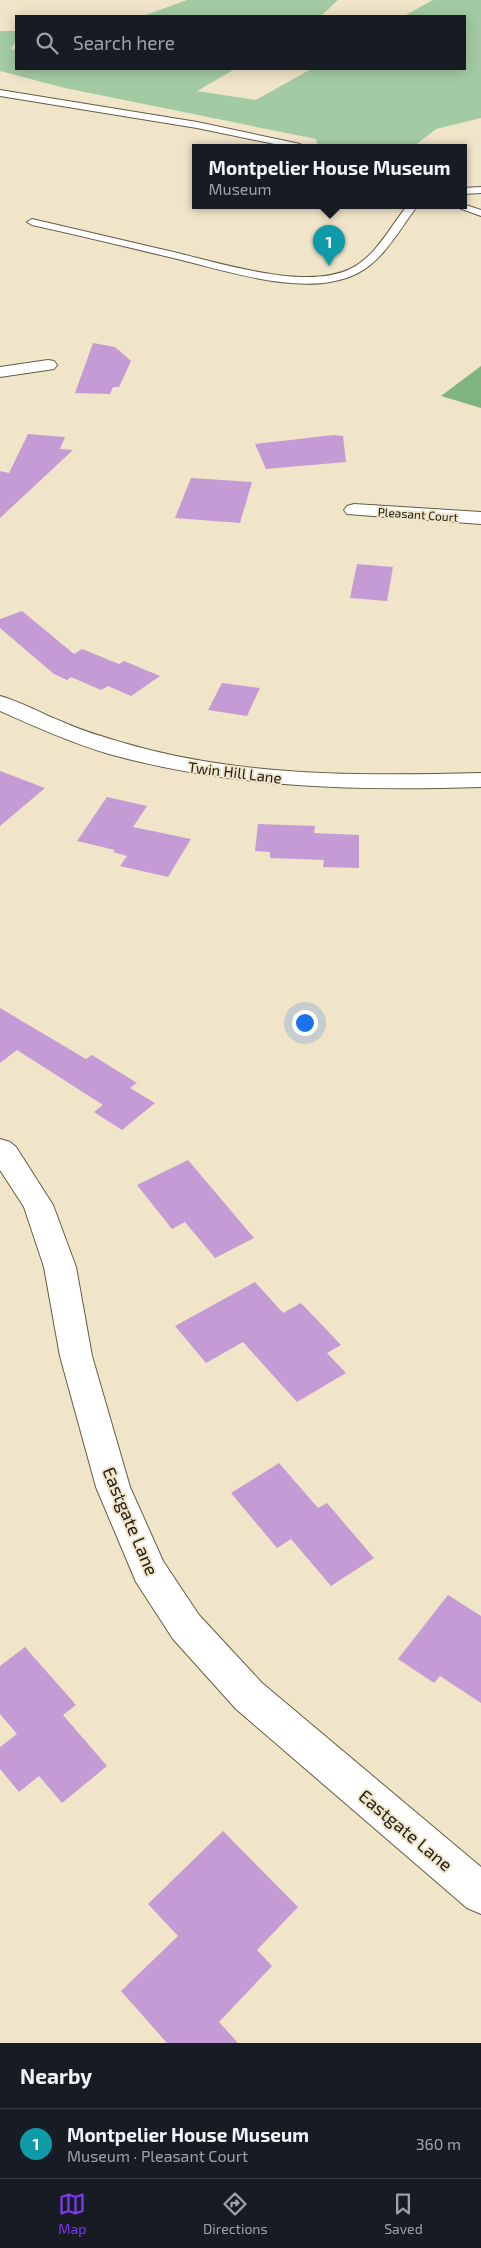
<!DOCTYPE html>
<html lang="en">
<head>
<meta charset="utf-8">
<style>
  :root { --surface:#171b24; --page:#20242c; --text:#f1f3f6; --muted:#9ea1a6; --line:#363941; --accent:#7c3aed }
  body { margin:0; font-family:"Exo 2",sans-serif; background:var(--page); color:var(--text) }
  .you { position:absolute; left:304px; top:1022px; width:18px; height:18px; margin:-12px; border:4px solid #fff; border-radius:50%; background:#1a73e8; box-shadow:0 0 0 8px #1a73e833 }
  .badge { display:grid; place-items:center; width:32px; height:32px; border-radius:50%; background:var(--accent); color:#fff; font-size:16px; font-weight:700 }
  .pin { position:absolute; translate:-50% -41px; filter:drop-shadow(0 1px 2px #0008) }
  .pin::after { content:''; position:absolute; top:26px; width:18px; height:15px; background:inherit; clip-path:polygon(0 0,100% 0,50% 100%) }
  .popup { position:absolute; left:192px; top:144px; width:275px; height:65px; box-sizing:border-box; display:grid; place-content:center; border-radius:0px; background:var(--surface); filter:drop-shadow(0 1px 4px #0005); font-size:16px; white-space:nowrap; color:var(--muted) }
  .popup b { font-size:19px; color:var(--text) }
  .popup::after { content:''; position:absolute; left:50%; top:100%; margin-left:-10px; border:10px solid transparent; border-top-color:var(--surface) }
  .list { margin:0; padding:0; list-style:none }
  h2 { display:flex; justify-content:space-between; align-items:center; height:65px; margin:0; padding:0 20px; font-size:21px }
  h2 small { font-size:16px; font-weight:400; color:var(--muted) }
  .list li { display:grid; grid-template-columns:32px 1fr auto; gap:15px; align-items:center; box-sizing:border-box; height:70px; padding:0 20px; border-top:1px solid var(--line) }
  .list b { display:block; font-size:19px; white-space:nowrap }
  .list p { margin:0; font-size:16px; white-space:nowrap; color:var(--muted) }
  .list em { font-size:16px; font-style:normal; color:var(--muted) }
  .icon { flex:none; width:28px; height:28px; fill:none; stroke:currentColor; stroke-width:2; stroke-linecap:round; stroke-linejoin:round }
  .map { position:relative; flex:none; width:481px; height:2043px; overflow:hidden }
  .search { position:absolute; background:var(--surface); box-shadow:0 2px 12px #0003; left:15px; right:15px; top:15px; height:55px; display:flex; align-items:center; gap:12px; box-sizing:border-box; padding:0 18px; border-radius:0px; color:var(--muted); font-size:19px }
  .sheet { height:135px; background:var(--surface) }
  nav { display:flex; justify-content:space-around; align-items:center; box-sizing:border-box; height:70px; border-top:1px solid var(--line); background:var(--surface); font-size:14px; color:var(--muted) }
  nav a { display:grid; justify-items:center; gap:2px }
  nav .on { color:var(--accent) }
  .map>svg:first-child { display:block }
  .green { fill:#a3cba3 }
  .forest { fill:#7fb37f }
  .building { fill:#c49bd4 }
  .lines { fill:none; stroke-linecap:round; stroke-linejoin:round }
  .lane-casing { stroke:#665c44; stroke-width:2 }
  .street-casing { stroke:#665c44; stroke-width:2 }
  .lane { fill:#fff; fill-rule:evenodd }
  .street { fill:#fff; fill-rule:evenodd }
  .labels { text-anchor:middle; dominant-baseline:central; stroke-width:4; stroke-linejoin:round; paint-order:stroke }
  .far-street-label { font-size:12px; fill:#252016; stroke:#f0e4c9 }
  .street-label { font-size:15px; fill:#252016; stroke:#f0e4c9 }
  .near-street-label { font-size:18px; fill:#252016; stroke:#f0e4c9 }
</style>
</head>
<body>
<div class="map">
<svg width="481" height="2043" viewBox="0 0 481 2043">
  <rect width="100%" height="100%" fill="#f0e4c9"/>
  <path class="green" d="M 187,0 L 338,0 L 321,16 L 143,16 Z
    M 433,0 L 481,0 L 481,118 L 436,129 L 413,147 L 318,147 L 316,139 L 65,88 L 0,71 L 0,31 L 16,31 L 16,41 L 11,49 L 16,50 L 16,69 L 235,69 L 197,91 L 256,100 L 311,69 L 465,69 L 465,16 L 404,16 Z"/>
  <path class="forest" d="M 481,366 L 481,408 L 441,396 Z"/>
  <path class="building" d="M 93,343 L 115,347 L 131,361 L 119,387 L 113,387 L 110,394 L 75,393 Z
    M 28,434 L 65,437 L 60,449 L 73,450 L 0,518 L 0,471 L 9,473 Z
    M 333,435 L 343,436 L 346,462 L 266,469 L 255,444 Z
    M 191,478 L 252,482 L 240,523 L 175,518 Z
    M 357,564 L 393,567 L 387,601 L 350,598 Z
    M 22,611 L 74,654 L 82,649 L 119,664 L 124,661 L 160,676 L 131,696 L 108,686 L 101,690 L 71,677 L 67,680 L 54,674 L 0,628 L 0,619 Z
    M 222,683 L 260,688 L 247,716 L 208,710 Z
    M 0,771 L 45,788 L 0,826 Z
    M 107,797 L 147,806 L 133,827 L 191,839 L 168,877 L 120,866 L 127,856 L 113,852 L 115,850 L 77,841 Z
    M 258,824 L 315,826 L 314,833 L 359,835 L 359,868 L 323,867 L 324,860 L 270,858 L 270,852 L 255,851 Z
    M 0,1008 L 86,1059 L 92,1055 L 137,1083 L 130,1088 L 155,1103 L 122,1130 L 94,1112 L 103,1105 L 17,1050 L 0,1063 Z
    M 188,1160 L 254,1238 L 215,1258 L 185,1222 L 172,1229 L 137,1185 Z
    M 255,1282 L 283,1313 L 301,1303 L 341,1345 L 327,1353 L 346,1373 L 297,1402 L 243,1342 L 206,1363 L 175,1326 Z
    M 279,1463 L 318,1508 L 327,1503 L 374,1558 L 331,1586 L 291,1539 L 277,1548 L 231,1493 Z
    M 448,1595 L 481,1616 L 481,1703 L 440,1676 L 434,1683 L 398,1659 Z
    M 25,1647 L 76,1705 L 63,1715 L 107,1766 L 62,1803 L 39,1776 L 19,1792 L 0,1769 L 0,1747 L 17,1734 L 0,1714 L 0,1666 Z
    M 223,1831 L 298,1907 L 257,1950 L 272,1966 L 219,2022 L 238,2043 L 167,2043 L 121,1991 L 178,1936 L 148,1904 Z"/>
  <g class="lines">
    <defs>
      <path id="lane" d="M 0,90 L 197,122 L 300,144 L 304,147 L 289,147 L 197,128 L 0,96 Z
        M 481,187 L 481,193 L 463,194 L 463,188 Z
        M 463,204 L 481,210 L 481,216 L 451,205 Z
        M 408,205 L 418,205 C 401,227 384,260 358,273 C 306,300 222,269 169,257 C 123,246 78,235 32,225 L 27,222 L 32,219 C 78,230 123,240 169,251 C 217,262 305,291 350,269 C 377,256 390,226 408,205 Z"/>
      <path id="street" d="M 48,360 L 54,361 L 57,365 L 54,369 L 0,377 L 0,367 Z
        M 354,504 L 481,512 L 481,524 L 347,514 L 344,510 L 347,506 Z
        M 0,696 C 22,702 42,714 63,722 C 82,731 104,737 124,743 C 239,777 362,776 481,773 L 481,787 C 355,791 232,788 109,754 C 72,743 36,727 0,711 Z
        M 0,1139 L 10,1142 L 16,1147 L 53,1205 L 76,1267 L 92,1356 L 130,1487 L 163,1561 L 199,1615 L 262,1683 L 481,1867 L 481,1914 L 467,1908 L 236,1709 L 173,1639 L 136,1582 L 96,1487 L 60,1356 L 44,1267 L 24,1207 L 0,1170 Z"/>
    </defs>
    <use href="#lane" class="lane-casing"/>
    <use href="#street" class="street-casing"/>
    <use href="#lane" class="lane"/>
    <use href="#street" class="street"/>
  </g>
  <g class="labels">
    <g class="far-street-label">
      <text transform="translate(418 514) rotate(4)">Pleasant Court</text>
    </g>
    <g class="street-label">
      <text transform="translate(235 772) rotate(7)">Twin Hill Lane</text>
    </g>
    <g class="near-street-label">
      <text transform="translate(131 1521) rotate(67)">Eastgate Lane</text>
      <text transform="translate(406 1830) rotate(40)">Eastgate Lane</text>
    </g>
  </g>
</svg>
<div class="you"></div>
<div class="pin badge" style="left:329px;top:266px;background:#0f9aa8">1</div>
<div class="popup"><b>Montpelier House Museum</b>Museum</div>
<div class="search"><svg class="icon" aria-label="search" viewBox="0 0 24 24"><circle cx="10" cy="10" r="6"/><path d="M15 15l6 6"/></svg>Search here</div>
</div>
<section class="sheet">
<h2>Nearby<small></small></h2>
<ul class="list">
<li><span class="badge" style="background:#0f9aa8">1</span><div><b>Montpelier House Museum</b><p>Museum · Pleasant Court</p></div><em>360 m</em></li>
</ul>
</section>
<nav>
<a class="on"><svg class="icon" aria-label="map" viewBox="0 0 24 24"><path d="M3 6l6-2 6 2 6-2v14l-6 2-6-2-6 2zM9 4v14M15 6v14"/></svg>Map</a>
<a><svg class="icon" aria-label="directions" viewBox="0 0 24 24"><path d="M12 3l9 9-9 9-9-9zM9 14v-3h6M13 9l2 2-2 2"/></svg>Directions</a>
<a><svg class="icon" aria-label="saved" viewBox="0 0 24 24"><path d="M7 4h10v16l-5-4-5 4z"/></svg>Saved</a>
</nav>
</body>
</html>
